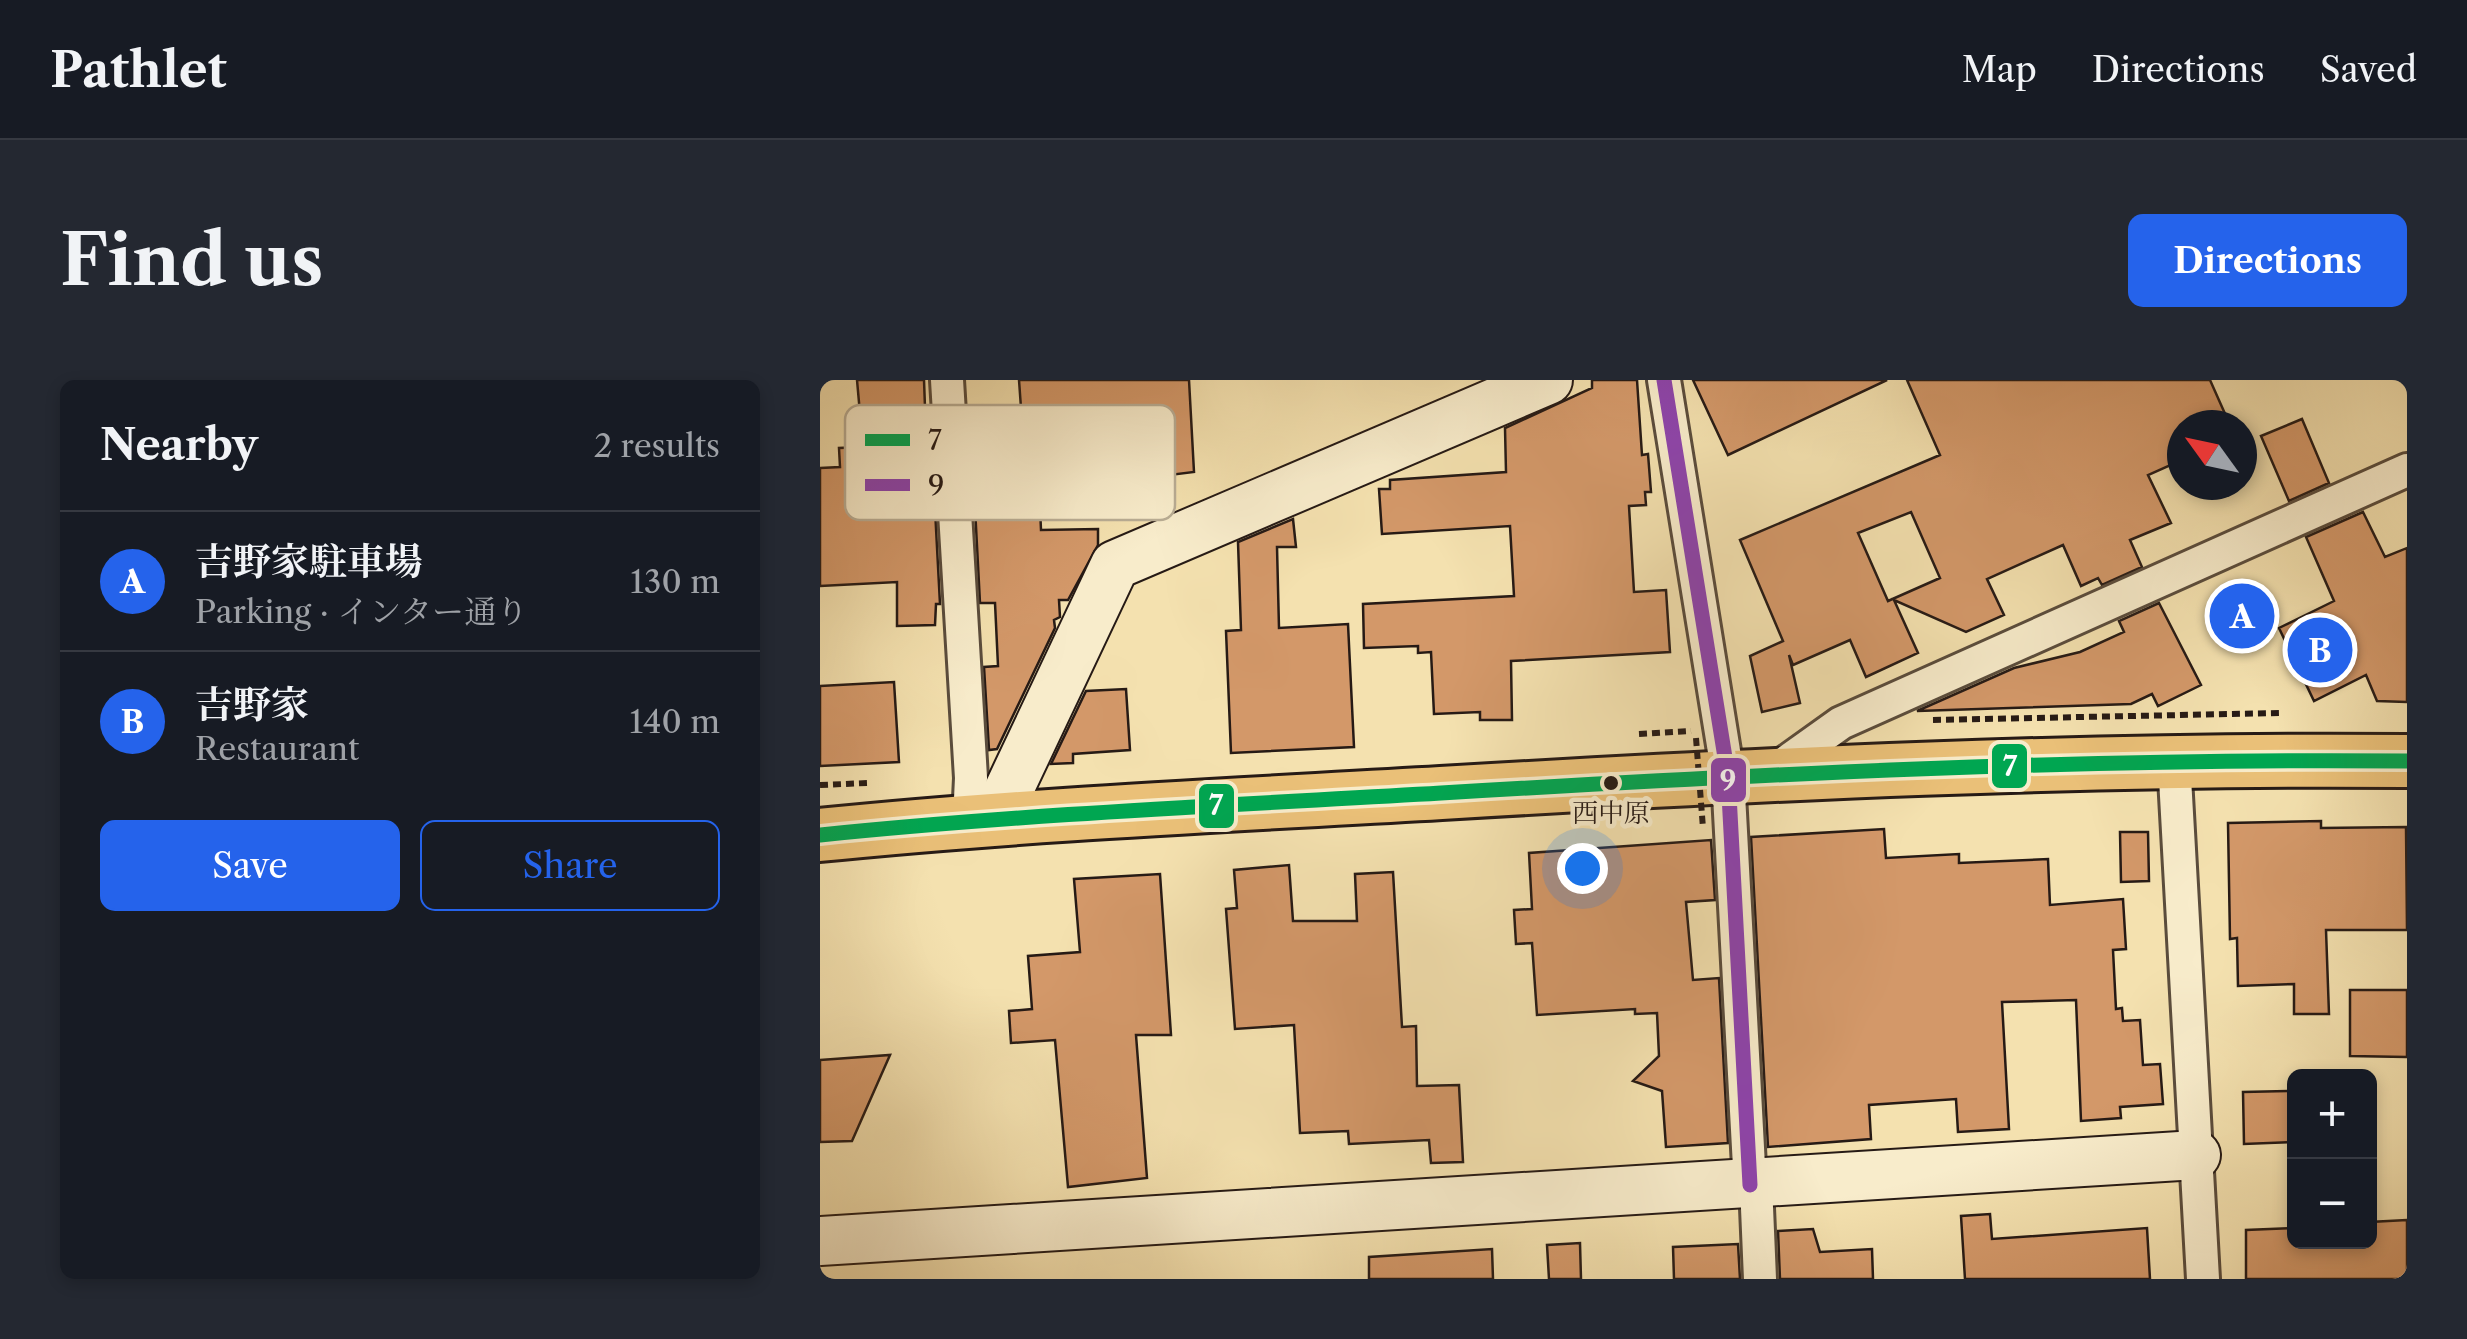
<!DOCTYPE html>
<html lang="en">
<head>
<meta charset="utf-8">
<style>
  :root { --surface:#171b24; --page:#242831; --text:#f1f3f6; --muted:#9ea1a6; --line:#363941; --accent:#2563eb }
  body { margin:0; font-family:"Libre Caslon Text","Noto Serif JP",serif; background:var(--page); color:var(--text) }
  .controls { position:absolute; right:30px; bottom:30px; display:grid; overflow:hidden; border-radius:15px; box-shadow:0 5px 15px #0003 }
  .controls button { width:90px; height:90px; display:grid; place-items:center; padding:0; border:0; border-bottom:2px solid var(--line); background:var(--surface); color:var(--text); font:50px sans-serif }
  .compass { position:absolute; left:1347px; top:30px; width:90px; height:90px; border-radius:50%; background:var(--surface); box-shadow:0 5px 15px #0003; rotate:303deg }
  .you { position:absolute; left:762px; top:488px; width:35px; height:35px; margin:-25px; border:8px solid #fff; border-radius:50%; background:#1a73e8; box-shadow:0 0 0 15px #1a73e833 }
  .badge { display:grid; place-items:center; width:65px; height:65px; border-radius:50%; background:var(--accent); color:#fff; font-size:32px; font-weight:700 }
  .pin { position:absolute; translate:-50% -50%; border:5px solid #fff; box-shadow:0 2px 10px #0006 }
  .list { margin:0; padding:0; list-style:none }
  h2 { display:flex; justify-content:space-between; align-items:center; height:130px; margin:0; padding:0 40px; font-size:42px }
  h2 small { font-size:32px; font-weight:400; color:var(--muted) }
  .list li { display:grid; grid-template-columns:65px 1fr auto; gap:30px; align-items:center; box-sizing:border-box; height:140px; padding:0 40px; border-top:2px solid var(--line) }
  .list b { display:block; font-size:38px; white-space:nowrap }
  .list p { margin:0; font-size:32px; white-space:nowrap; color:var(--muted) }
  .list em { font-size:32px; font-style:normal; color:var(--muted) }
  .actions { display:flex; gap:20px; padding:30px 40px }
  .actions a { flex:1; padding:22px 0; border:2px solid var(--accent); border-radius:15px; text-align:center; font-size:35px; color:var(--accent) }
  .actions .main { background:var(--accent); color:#fff }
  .map { position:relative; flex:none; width:1587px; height:899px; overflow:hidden; border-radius:15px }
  header { display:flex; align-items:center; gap:60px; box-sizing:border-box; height:140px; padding:0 50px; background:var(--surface); border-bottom:2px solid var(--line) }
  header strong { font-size:48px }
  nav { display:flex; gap:55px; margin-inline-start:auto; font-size:35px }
  .intro { display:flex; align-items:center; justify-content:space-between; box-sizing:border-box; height:240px; padding:0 60px }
  h1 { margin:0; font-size:70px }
  .button { padding:25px 45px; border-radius:15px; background:var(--accent); color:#fff; font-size:35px; font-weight:700 }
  main { display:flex; gap:60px; padding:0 60px }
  aside { flex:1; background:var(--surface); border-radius:15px; box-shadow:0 5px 15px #0003 }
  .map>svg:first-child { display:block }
  .building { fill:#d39869; stroke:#261a15; stroke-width:2.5; fill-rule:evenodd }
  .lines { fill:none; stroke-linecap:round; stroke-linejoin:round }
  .street-casing { stroke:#5a4c3c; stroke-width:38 }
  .secondary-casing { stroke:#261a15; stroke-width:52 }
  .primary-casing { stroke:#261a15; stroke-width:58 }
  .path { stroke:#261a15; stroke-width:6; stroke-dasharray:8 5; stroke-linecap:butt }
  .street { stroke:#f8eccb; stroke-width:32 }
  .secondary { stroke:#f8eccb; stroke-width:48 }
  .primary { stroke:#eac078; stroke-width:52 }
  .path-bridge { stroke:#261a15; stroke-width:6; stroke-dasharray:8 5; stroke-linecap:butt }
  .bus-1-casing { stroke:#f8eccb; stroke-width:22 }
  .bus-2-casing { stroke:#f8eccb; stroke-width:22 }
  .bus-1 { stroke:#00a651; stroke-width:15 }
  .bus-2 { stroke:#8e44ad; stroke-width:15 }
  .bus-dot { fill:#261a15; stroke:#f8eccb; stroke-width:4 }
  .labels { text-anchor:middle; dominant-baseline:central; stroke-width:9; stroke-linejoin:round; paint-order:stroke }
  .bus-label { font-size:26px; fill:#261a15; stroke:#f8eccb }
  .key { fill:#f8eccb; stroke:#b9ad94; stroke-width:2.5 }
  .key-label { font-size:28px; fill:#261a15 }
  .line-badge { stroke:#f8eccb; stroke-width:4 }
  .badge-label { font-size:28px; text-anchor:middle; font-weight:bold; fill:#fff }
</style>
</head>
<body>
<header>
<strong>Pathlet</strong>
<nav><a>Map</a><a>Directions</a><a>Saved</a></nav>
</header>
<div class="intro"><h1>Find us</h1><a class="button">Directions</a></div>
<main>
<aside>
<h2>Nearby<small>2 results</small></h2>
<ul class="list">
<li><span class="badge">A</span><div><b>吉野家駐車場</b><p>Parking · インター通り</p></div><em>130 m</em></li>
<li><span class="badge">B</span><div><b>吉野家</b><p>Restaurant</p></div><em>140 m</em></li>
</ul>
<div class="actions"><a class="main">Save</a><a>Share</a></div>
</aside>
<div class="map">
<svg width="1587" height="899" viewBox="0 0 1587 899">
  <rect width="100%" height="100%" fill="#f4e1af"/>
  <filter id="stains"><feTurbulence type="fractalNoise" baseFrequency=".002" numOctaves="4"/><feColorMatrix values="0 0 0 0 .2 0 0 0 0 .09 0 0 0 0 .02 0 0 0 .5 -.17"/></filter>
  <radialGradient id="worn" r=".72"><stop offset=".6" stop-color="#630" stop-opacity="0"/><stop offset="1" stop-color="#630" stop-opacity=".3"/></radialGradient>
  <path class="building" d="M 37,0 L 104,0 L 108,110 L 114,110 L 120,224 L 116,224 L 115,245 L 77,246 L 77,202 L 0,206 L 0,88 L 20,87 L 19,68 L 43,67 Z
    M 199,0 L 369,0 L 374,92 L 341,96 L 342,132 L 304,135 L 302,90 L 206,98 Z
    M 772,0 L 817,0 L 822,75 L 828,74 L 831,112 L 825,112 L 826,125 L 809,126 L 814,212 L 846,210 L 850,272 L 691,281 L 692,340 L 660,340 L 660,332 L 614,334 L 611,272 L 598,273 L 598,266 L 544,268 L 543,224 L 694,216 L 690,146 L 562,154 L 559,109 L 570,109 L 570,100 L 686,92 L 685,48 L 772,8 Z
    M 873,0 L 1067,0 L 908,75 Z
    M 1087,0 L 1390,0 L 1410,45 L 1362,45 L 1362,80 L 1328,95 L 1351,143 L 1310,160 L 1322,187 L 1282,205 L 1278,198 L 1261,206 L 1243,165 L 1167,199 L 1184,235 L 1146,252 L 1074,220 L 1098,273 L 1046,297 L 1030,260 L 973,285 L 969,275 L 980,323 L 942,332 L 930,276 L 963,261 L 920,160 L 1120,75 ZM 1091,132 L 1120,198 L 1068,221 L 1038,153 Z
    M 1482,39 L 1509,103 L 1469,121 L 1441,56 Z
    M 219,105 L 221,150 L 278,149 L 278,165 L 248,220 L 239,220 L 240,237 L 234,240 L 235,248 L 177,369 L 169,370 L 164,287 L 178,286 L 175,223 L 160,223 L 154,109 Z
    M 1543,132 L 1565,177 L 1587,168 L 1587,322 L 1557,321 L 1546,295 L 1494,321 L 1459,248 L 1514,221 L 1486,157 Z
    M 473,139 L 476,167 L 457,167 L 459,248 L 528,244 L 534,367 L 411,373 L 406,251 L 421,250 L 418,162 Z
    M 1339,223 L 1381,305 L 1338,326 L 1332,314 L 1311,324 L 1097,331 L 1194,288 L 1260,272 L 1304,252 L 1299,241 Z
    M 74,302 L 79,382 L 0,386 L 0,306 Z
    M 306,309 L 310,370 L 253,374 L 253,383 L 231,384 L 266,311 Z
    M 1501,441 L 1501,448 L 1586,447 L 1587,550 L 1506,550 L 1509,634 L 1474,634 L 1474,604 L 1418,606 L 1417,558 L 1410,559 L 1408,443 Z
    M 1064,449 L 1066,478 L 1139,474 L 1139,483 L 1228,479 L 1230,525 L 1303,519 L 1306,569 L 1293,570 L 1296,629 L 1302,628 L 1303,641 L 1320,640 L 1323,685 L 1340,684 L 1343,724 L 1300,727 L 1301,738 L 1261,741 L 1256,620 L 1182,622 L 1189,749 L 1138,752 L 1136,719 L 1049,725 L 1051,759 L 948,767 L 931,457 Z
    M 1300,452 L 1328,452 L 1329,501 L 1301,502 Z
    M 891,460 L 895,520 L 866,522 L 873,600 L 899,598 L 908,763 L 846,767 L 842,711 L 813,701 L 839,676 L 837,633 L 815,634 L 815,629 L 717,635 L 712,563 L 696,564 L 694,530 L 712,529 L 709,473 Z
    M 469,485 L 473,541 L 537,541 L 535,494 L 573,492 L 582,647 L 596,646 L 597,706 L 639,705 L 643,782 L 611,783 L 609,760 L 529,764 L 528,751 L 480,753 L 474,645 L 415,649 L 406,529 L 417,528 L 414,490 Z
    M 340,494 L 351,655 L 316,655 L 327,798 L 248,807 L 235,660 L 191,663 L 189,631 L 212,629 L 208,576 L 260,572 L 254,499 Z
    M 1530,610 L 1587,610 L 1587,677 L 1530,676 Z
    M 70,675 L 32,761 L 0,762 L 0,680 Z
    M 1472,711 L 1474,762 L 1424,764 L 1423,712 Z
    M 1170,834 L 1172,859 L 1327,848 L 1330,899 L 1145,899 L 1141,836 Z
    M 1587,840 L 1587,899 L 1426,899 L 1426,850 L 1474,848 L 1474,862 L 1550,862 L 1550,842 Z
    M 993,849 L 1000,872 L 1052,869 L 1053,899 L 960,899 L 958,851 Z
    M 760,863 L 761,899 L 729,899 L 727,865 Z
    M 918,864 L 920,899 L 854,899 L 853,867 Z
    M 672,869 L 673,899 L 549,899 L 549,877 Z"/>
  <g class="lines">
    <defs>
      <path id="street" d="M 127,0 L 151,398 L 149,440
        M 844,0 L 908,396 L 930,805
        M 1354,380 L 1383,899
        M 951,393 L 1021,343 L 1587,90
        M 936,804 L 940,899"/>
      <path id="secondary" d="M 175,439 L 295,185 L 728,0
        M 0,861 L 1376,775"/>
      <path id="primary" d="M 0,455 C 207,434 414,425 621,413 C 943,394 1265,378 1587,381"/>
    </defs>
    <use href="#street" class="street-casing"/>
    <use href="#secondary" class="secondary-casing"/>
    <use href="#primary" class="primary-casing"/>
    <path class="path" d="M 1113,340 L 1461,333
      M 819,354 L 871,351
      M 0,405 L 48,403"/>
    <use href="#street" class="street"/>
    <use href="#secondary" class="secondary"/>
    <use href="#primary" class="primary"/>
    <path class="path-bridge" d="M 876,358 L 883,448"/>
    <defs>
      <path id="bus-1" d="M 0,455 C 207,434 414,425 621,413 C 943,394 1265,378 1587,381"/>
      <path id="bus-2" d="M 844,0 L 908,396 L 930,805"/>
    </defs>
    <use href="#bus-1" class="bus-1-casing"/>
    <use href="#bus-2" class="bus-2-casing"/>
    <use href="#bus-1" class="bus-1"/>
    <use href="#bus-2" class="bus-2"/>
  </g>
  <circle class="bus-dot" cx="791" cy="403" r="9"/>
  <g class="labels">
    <g class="bus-label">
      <text x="791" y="433">西中原</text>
    </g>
  </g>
  <rect x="25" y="25" width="330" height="115" rx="15" class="key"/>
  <rect x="45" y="54" width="45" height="12" fill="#00a651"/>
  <rect x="45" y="99" width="45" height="12" fill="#8e44ad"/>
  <g class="key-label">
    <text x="108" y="70">7</text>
    <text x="108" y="115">9</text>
  </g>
  <g class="line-badge">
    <rect x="1170" y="362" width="39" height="48" rx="10" fill="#00a651"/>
    <rect x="889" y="376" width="39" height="48" rx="10" fill="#8e44ad"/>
    <rect x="377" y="402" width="39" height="48" rx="10" fill="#00a651"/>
  </g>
  <g class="badge-label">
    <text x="1190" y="396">7</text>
    <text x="908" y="410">9</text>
    <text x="396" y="435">7</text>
  </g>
  <rect width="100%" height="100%" filter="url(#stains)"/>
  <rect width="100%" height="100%" fill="url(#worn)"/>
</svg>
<div class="controls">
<button>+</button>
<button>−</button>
</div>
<svg class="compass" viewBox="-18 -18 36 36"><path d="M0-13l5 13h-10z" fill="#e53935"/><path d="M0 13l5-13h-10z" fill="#9ea1a6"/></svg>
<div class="you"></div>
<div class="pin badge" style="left:1422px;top:236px">A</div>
<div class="pin badge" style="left:1500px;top:270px">B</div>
</div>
</main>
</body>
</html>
